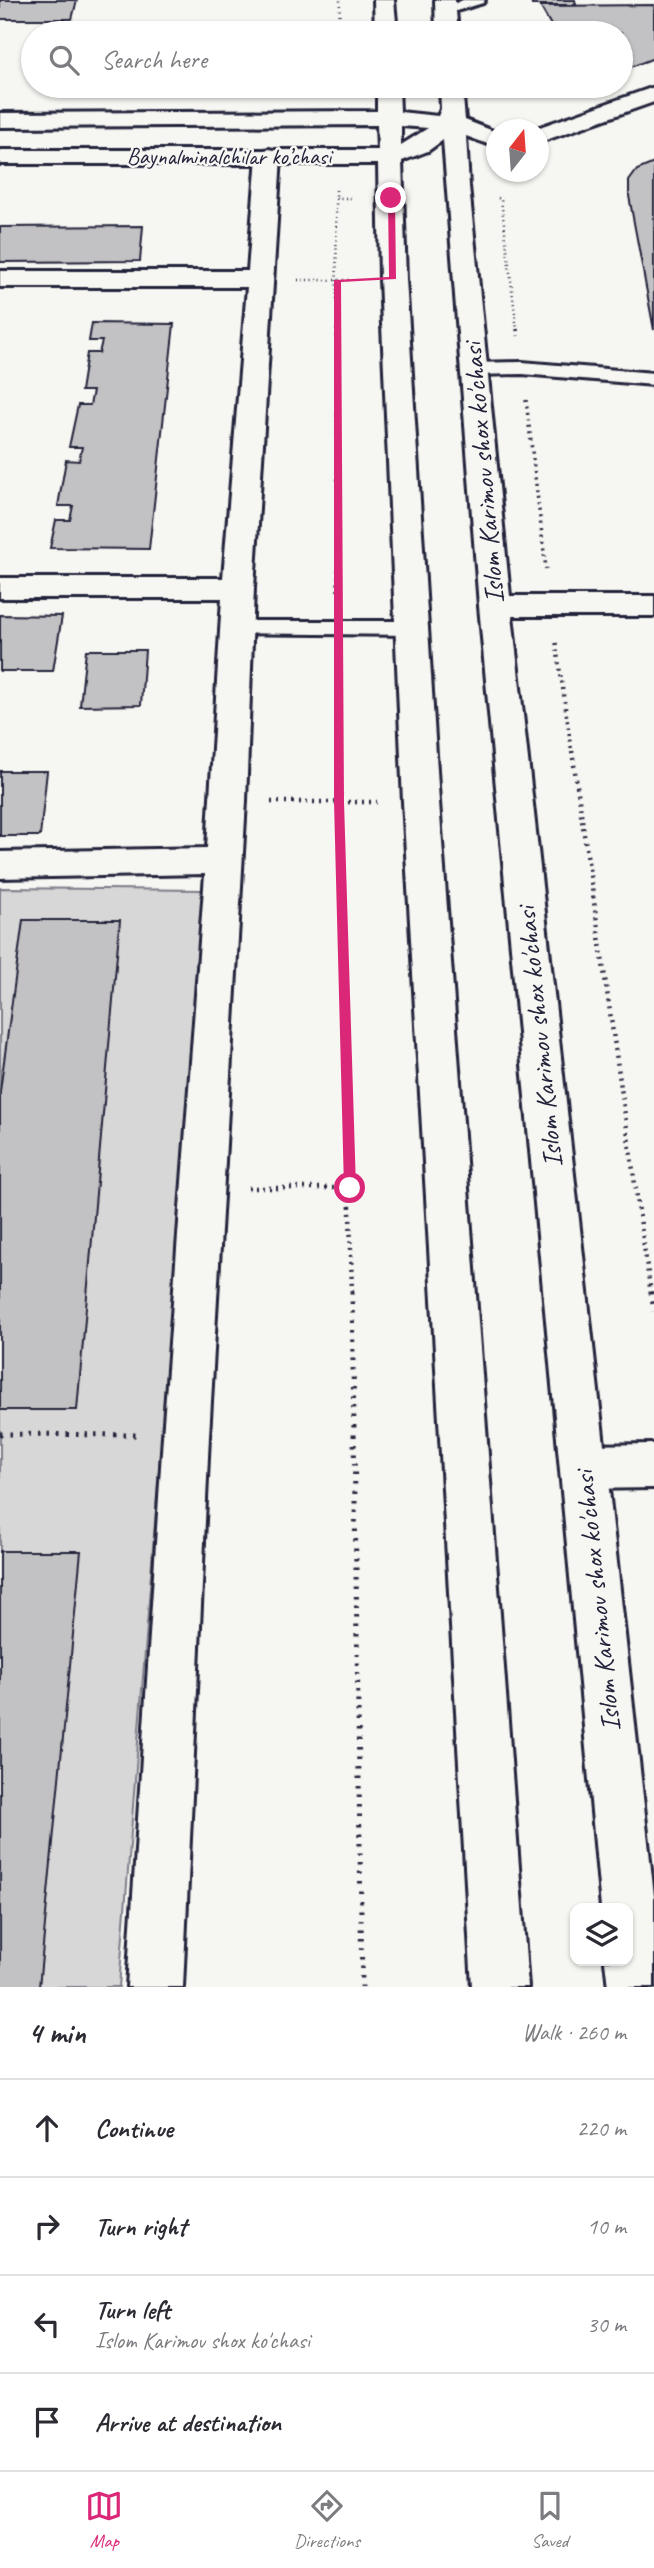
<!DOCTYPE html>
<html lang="en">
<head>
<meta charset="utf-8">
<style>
  :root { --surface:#fff; --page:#f2f2f3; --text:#2b2b33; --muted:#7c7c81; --line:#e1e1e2; --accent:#db2777 }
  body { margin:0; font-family:Caveat,sans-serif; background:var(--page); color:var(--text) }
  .controls { position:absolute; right:21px; bottom:21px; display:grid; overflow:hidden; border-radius:14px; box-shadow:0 2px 5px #0004 }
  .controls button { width:63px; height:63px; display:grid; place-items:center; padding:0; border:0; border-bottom:2px solid var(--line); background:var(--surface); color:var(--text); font:35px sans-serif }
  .compass { position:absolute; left:486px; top:119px; width:63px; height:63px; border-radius:50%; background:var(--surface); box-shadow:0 2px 5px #0004; rotate:17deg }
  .stop { position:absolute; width:21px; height:21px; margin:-16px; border:5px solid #db2777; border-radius:50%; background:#fff }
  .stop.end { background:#db2777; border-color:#fff; box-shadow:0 2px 7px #0008 }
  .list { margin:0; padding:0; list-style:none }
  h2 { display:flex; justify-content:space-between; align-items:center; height:91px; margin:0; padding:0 28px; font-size:30px }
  h2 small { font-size:23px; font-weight:400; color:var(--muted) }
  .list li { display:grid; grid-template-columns:46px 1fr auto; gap:21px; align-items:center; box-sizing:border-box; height:98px; padding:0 28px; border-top:2px solid var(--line) }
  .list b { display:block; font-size:26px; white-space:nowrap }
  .list p { margin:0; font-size:23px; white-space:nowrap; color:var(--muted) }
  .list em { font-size:23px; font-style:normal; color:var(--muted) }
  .icon { flex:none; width:38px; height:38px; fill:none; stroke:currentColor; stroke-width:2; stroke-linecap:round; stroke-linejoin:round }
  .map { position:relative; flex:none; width:654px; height:1987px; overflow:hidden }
  .search { position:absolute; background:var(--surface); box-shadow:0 2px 5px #0004; left:21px; right:21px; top:21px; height:77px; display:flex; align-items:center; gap:18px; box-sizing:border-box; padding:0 24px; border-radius:38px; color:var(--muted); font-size:26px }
  .sheet { height:483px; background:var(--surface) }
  nav { display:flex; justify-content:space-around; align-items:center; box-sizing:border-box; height:98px; border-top:2px solid var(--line); background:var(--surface); font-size:19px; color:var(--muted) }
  nav a { display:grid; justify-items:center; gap:4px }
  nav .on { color:var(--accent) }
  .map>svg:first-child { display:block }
  .green { fill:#d7d7d7; stroke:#7c7c89; stroke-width:2 }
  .building { fill:#c2c2c4; stroke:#22223b; stroke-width:2 }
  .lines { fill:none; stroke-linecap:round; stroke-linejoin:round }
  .lane-casing { stroke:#22223b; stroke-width:6 }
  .street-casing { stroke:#22223b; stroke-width:6 }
  .secondary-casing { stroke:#22223b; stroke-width:6 }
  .path-far3 { stroke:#22223b; stroke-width:2.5; stroke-dasharray:1 3.5; stroke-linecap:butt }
  .path-far2 { stroke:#22223b; stroke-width:3.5; stroke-dasharray:2 4.5; stroke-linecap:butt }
  .path-far1 { stroke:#22223b; stroke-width:4.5; stroke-dasharray:2 5; stroke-linecap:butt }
  .path { stroke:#22223b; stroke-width:5; stroke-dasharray:2.5 7; stroke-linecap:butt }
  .lane { fill:#f6f6f2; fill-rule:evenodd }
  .street { fill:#f6f6f2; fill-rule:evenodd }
  .secondary { fill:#f6f6f2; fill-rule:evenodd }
  .route { fill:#db2777 }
  .labels { text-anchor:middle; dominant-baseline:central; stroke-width:5; stroke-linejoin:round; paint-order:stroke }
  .far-street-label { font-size:23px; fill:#22223b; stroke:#f6f6f2 }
  .street-label { font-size:28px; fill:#22223b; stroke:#f6f6f2 }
</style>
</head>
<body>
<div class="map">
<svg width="654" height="1987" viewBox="0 0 654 1987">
  <rect width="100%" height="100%" fill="#f6f6f2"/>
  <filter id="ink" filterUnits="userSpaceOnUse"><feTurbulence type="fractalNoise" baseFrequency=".0143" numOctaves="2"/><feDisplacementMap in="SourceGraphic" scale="14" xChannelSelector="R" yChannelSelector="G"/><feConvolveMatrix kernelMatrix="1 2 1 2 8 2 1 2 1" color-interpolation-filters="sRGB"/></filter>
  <g filter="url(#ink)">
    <path class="green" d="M 0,888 L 204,890 L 119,1987 L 0,1987 Z"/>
    <path class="building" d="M 0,0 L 77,0 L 72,19 L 0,19 Z
      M 531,0 L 575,0 L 576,5 L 532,5 Z
      M 654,5 L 654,58 L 631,67 L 621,62 L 621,33 L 564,33 L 552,27 L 540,6 Z
      M 654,163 L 654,330 L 629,196 L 629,181 L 637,170 Z
      M 143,226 L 140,261 L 0,262 L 0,227 Z
      M 92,323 L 174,324 L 149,549 L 50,548 L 56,520 L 70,520 L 73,506 L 58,506 L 66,460 L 79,461 L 82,447 L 69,447 L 78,405 L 90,405 L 93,391 L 81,391 L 87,353 L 99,353 L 102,341 L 89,341 Z
      M 0,615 L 62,616 L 53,671 L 0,671 Z
      M 86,650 L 145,650 L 141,705 L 80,706 Z
      M 0,771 L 47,771 L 40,836 L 0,836 Z
      M 23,920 L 120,920 L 77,1410 L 0,1410 L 0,1091 Z
      M 0,1551 L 81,1551 L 39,1987 L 0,1987 Z"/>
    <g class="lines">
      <defs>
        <path id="lane" d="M 463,0 L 485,0 L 483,3 L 446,14 L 439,10 Z
          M 522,362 L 654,373 L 654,385 L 522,374 L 473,375 L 464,369 L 473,363 Z
          M 237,621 L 411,621 L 419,623 L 422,628 L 419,633 L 411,635 L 229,633 L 226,628 L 229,623 Z"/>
        <path id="street" d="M 269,149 L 277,151 L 281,156 L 254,588 L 246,801 L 209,1436 L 183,1987 L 127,1987 L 163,1436 L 205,874 L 0,878 L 0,852 L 207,848 L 222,598 L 0,598 L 0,578 L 223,578 L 247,287 L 0,287 L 0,271 L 248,271 L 257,156 L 261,151 Z
          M 495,596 L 654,596 L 654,616 L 495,616 L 484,613 L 479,606 L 484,599 Z
          M 654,1444 L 654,1488 L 583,1489 L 566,1482 L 560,1467 L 566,1452 L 583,1445 Z"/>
        <path id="secondary" d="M 374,0 L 394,0 L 397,33 L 375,33 Z
          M 435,0 L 455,0 L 458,33 L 436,33 Z
          M 377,86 L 399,86 L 400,112 L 438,116 L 441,109 L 440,86 L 462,86 L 465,120 L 496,132 L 496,147 L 466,136 L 469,186 L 511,606 L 654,1896 L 654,1987 L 608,1987 L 605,1961 L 628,1961 L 628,1908 L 601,1908 L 479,606 L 443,140 L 428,151 L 402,161 L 406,279 L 439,802 L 528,1987 L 472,1987 L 403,802 L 380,279 L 378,164 L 0,164 L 0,150 L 378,150 L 377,125 L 0,127 L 0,113 L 377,111 ZM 401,126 L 428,128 L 401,145 Z
          M 654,87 L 654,102 L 546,140 L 538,142 L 538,130 L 531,130 Z"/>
      </defs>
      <use href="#lane" class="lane-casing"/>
      <use href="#street" class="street-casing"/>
      <use href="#secondary" class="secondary-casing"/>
      <path class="path-far3" d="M 339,33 L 340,0
        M 336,190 L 337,330
        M 336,198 L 353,198
        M 498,198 L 501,199 L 517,330
        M 298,280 L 352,280"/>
      <path class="path-far2" d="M 337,329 L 338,594
        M 517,329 L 518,336
        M 526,400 L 546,569
        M 556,643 L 572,753
        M 338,659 L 339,753"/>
      <path class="path-far1" d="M 339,751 L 352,1294
        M 572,751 L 651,1294
        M 271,802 L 377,802
        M 248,1188 L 350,1188"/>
      <path class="path" d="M 352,1292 L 362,1987
        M 651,1292 L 654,1311
        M 0,1434 L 136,1435"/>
      <use href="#lane" class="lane"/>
      <use href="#street" class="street"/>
      <use href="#secondary" class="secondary"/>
    </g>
  </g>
  <path class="route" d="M 391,196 L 395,198 L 396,279 L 341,282 L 344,802 L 356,1188 L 350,1193 L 344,1188 L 334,802 L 334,280 L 389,277 L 388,198 Z"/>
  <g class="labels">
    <g class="far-street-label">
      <text x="229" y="156">Baynalminalchilar ko’chasi</text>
    </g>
    <g class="street-label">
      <text transform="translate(483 473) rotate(-95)">Islom Karimov shox ko'chasi</text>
      <text transform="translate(539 1037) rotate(-96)">Islom Karimov shox ko'chasi</text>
      <text transform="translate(597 1601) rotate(-96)">Islom Karimov shox ko'chasi</text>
    </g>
  </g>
</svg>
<div class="controls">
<button><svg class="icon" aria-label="layers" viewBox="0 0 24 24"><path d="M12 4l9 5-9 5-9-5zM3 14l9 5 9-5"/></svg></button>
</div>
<svg class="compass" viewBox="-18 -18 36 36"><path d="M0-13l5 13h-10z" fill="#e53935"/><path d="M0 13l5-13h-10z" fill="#7c7c81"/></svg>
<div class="stop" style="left:350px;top:1188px"></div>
<div class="stop end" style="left:391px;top:198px"></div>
<div class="search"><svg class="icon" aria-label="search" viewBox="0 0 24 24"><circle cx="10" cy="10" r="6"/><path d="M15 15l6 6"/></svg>Search here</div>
</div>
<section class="sheet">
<h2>4 min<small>Walk · 260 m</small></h2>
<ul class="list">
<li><svg class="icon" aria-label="ahead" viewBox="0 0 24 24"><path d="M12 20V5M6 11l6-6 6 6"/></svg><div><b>Continue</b></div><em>220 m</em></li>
<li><svg class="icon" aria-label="right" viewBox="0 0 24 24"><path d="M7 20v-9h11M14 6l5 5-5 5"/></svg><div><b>Turn right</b></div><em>10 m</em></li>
<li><svg class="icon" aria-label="left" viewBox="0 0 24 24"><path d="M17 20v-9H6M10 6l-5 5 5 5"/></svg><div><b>Turn left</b><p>Islom Karimov shox ko'chasi</p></div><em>30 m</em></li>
<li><svg class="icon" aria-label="arrive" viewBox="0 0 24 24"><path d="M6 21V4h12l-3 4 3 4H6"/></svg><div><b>Arrive at destination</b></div></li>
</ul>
</section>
<nav>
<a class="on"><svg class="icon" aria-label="map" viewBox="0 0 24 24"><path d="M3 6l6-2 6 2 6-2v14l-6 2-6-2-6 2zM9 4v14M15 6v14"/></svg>Map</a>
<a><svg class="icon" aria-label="directions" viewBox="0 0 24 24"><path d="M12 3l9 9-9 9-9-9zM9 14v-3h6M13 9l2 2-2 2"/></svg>Directions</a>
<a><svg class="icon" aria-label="saved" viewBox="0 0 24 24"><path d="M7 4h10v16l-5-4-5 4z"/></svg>Saved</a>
</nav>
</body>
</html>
